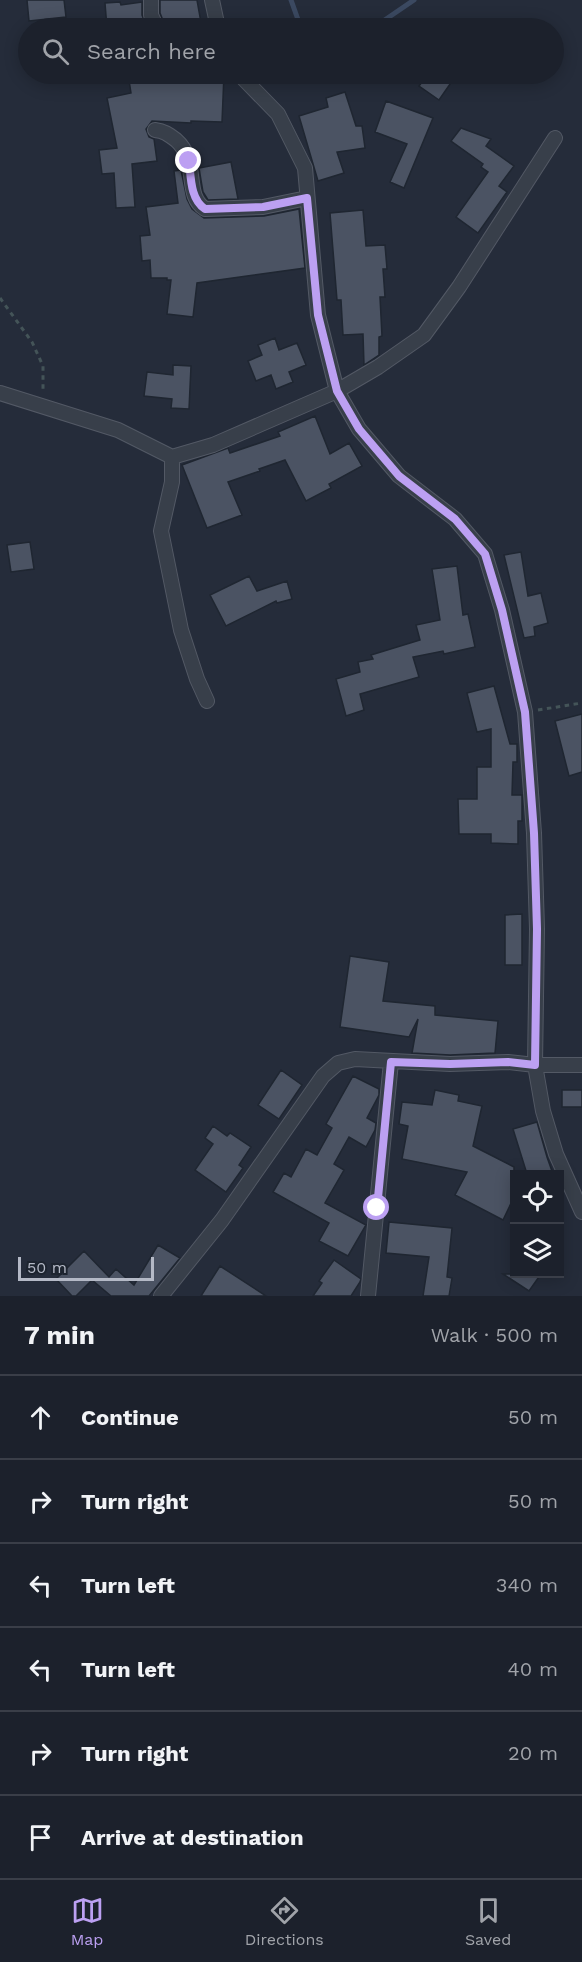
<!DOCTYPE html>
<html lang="en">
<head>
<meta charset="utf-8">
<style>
  :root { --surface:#1c212c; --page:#292e38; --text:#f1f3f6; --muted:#a0a3a9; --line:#3a3e48; --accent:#bca0f2 }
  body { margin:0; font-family:"Work Sans",sans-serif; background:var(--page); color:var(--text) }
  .controls { position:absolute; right:18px; bottom:18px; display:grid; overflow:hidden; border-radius:0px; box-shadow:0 3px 15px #0003 }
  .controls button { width:54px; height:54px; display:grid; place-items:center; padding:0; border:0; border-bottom:2px solid var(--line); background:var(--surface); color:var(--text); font:30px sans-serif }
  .scale { position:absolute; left:18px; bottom:15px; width:136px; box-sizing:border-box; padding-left:6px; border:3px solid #b4b9c6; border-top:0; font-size:16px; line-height:21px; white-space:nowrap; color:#b4b9c6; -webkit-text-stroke:4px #1d242f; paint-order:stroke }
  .stop { position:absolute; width:18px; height:18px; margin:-14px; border:4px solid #bca0f2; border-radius:50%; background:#fff }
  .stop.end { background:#bca0f2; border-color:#fff; box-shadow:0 2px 6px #0008 }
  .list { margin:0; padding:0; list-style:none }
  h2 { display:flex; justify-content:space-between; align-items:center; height:78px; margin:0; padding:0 24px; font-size:26px }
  h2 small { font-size:20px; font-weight:400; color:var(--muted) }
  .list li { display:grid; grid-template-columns:39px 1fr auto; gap:18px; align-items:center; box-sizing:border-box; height:84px; padding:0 24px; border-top:2px solid var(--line) }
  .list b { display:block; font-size:22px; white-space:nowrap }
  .list em { font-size:20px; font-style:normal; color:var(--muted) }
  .icon { flex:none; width:33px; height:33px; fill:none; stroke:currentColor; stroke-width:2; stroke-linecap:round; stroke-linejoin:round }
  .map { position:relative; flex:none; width:582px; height:1296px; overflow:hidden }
  .search { position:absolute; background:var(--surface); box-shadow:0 3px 15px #0003; left:18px; right:18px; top:18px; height:66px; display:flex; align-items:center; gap:15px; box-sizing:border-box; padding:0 21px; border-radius:33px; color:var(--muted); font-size:22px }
  .sheet { height:582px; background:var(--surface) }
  nav { display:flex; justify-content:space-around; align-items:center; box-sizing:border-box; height:84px; border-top:2px solid var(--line); background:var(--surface); font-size:16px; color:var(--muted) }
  nav a { display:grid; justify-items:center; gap:3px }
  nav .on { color:var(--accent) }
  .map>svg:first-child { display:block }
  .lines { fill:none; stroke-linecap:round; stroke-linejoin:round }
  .stream { stroke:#3b4961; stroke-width:5 }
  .building { fill:#4b5363; stroke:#1f2631; stroke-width:1.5 }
  .minor-casing { stroke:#535965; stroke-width:16 }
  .path { stroke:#445458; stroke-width:3; stroke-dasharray:4.5 4.5; stroke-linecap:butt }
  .minor { stroke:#383f4a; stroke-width:14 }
  .route { stroke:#bca0f2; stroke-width:8 }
</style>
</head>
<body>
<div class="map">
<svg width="582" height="1296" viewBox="0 0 582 1296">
  <rect width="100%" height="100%" fill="#252c3a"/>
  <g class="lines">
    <path class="stream" d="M 291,0 L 301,28
      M 373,28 L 414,0"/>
  </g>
  <path class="building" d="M 27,0 L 64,0 L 66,17 L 29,21 Z
    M 160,0 L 197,0 L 202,28 L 166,28 L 160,13 Z
    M 120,2 L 121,5 L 142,2 L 142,15 L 147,28 L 107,28 L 105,3 Z
    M 128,74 L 224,74 L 222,122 L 191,121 L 191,123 L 152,121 L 146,129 L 149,137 L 154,139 L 157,161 L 132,164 L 135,207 L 116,208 L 114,173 L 102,174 L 99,150 L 117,148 L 107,98 L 131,93 Z
    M 428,74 L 457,74 L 439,100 L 419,86 Z
    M 345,92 L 356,126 L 362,126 L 365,148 L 337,152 L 344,173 L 318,181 L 299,116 L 328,107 L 326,98 Z
    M 386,101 L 433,118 L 404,188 L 390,182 L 407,144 L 375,132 Z
    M 461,128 L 491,139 L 486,146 L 514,166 L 499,186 L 507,192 L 478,233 L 456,217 L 488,172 L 481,167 L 483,164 L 451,141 Z
    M 231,162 L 238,199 L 208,200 L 203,192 L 199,168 Z
    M 181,170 L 187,199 L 192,209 L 204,218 L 264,216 L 299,209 L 305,268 L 197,283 L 193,317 L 167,314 L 171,280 L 167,280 L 167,278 L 151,278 L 150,260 L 142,261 L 140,236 L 150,235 L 146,207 L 178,203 L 174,171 Z
    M 363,210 L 366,246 L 385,245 L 387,269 L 383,269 L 385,297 L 380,297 L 382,336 L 379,337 L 379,355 L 364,365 L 363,334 L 343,335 L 341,300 L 337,300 L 330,213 Z
    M 275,338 L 279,350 L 297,343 L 306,365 L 289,372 L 293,382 L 276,389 L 271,375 L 256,381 L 248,361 L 262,355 L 258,345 Z
    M 173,365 L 191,366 L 189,409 L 171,408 L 172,399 L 144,396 L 147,372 L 173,375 Z
    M 315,416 L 330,454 L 349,443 L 362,466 L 329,484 L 331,488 L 306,501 L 285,460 L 259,469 L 260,471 L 228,482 L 242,515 L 207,528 L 182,465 L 228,448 L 230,453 L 280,436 L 278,432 Z
    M 30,542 L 34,569 L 11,572 L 7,545 Z
    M 521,552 L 528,596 L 541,593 L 548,623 L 534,627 L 535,636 L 524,638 L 504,555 Z
    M 457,566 L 463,615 L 468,614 L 475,647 L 444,654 L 443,651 L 413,657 L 419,677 L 360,694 L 364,710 L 346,716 L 336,679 L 360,672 L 358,662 L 373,659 L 371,655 L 420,640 L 416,625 L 440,620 L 432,569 Z
    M 249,576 L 257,591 L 287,581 L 292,599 L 277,603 L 276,601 L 226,626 L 210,595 Z
    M 494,686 L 510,744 L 517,744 L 517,762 L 513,762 L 512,795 L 522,795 L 522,821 L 518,821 L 518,844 L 491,843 L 491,834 L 459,834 L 458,799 L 477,799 L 477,767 L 491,767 L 491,729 L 477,732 L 467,693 Z
    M 582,714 L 582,772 L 569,776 L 555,721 Z
    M 522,914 L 522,965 L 505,965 L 505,915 Z
    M 350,956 L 389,962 L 383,1001 L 435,1006 L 435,1015 L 498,1021 L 495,1053 L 450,1055 L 412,1053 L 418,1019 L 409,1037 L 340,1027 Z
    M 281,1070 L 302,1085 L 279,1119 L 258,1105 Z
    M 353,1076 L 379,1089 L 379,1095 L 367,1118 L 376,1123 L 375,1130 L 366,1147 L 349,1137 L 334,1164 L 344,1170 L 325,1203 L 366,1225 L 348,1256 L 319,1241 L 329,1223 L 273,1192 L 284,1173 L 291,1177 L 306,1149 L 317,1155 L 332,1128 L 326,1124 Z
    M 435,1090 L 459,1095 L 458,1101 L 482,1106 L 473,1146 L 514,1167 L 514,1197 L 503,1220 L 455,1195 L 467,1172 L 402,1159 L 408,1126 L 399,1124 L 402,1102 L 432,1105 Z
    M 562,1090 L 582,1090 L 582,1107 L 562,1107 Z
    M 537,1122 L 547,1157 L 553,1174 L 527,1174 L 513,1129 Z
    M 213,1126 L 227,1136 L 230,1133 L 251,1147 L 239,1165 L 243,1168 L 226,1192 L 195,1170 L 213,1144 L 205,1138 Z
    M 389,1222 L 452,1228 L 447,1277 L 452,1278 L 449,1296 L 423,1296 L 429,1257 L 386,1253 Z
    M 158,1245 L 180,1258 L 149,1296 L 111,1296 L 92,1280 L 76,1296 L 72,1296 L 56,1279 L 84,1251 L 109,1277 L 116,1269 L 134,1285 Z
    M 334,1260 L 361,1279 L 360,1282 L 351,1296 L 313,1296 L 322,1283 L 319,1281 Z
    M 220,1266 L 266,1296 L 201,1296 Z
    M 503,1274 L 541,1274 L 529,1291 Z"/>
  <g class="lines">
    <defs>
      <path id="minor" d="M 151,0 L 151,15 L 157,28
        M 212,0 L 218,28
        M 239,74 L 278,114 L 305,168 L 318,315 L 337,391 L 359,429 L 399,476 L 455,519 L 485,554 L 502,610 L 525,712 L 534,833 L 537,929 L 535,1065 L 543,1111 L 556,1154 L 582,1212
        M 155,130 C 164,131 168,134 176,140 C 200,161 183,195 205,209 L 263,207 L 307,198
        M 0,393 L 118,430 L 172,457 L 213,445 L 337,391 L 378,367 L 424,335 L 459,287 L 555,138
        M 172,457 L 172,482 L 161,531 L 181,630 L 197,679 L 207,701
        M 161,1296 L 222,1220 L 323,1076 L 338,1063 L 355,1059 L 450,1064 L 508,1062 L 535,1065 L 582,1065
        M 368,1296 L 391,1062"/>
    </defs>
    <use href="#minor" class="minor-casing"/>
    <path class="path" d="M 0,298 L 32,342 L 43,366 L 43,391
      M 538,710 L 582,703"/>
    <use href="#minor" class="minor"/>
  </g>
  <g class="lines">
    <path class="route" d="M 189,161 C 191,177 190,199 205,209 L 263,207 L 307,198 L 318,315 L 337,391 L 359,429 L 399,476 L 455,519 L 485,554 L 502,610 L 525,712 L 534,833 L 537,929 L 535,1065 L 508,1062 L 450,1064 L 391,1062 L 377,1208"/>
  </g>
</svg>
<div class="controls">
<button><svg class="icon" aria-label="locate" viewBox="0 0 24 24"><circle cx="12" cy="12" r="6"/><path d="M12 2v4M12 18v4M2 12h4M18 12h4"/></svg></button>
<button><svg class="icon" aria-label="layers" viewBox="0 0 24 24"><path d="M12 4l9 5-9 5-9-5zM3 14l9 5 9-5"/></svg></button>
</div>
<div class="scale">50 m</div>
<div class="stop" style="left:377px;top:1208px"></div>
<div class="stop end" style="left:189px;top:161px"></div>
<div class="search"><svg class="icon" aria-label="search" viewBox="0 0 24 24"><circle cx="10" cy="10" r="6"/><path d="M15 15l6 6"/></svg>Search here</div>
</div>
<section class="sheet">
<h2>7 min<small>Walk · 500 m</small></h2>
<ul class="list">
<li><svg class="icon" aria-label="ahead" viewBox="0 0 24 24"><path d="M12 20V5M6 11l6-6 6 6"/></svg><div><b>Continue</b></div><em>50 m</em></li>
<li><svg class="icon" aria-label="right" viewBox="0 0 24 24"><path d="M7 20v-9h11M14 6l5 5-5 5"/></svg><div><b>Turn right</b></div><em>50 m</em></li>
<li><svg class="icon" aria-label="left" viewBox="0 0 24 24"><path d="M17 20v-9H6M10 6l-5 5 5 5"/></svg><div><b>Turn left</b></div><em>340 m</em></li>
<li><svg class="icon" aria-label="left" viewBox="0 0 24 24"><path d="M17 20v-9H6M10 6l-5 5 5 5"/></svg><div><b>Turn left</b></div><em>40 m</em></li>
<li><svg class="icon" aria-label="right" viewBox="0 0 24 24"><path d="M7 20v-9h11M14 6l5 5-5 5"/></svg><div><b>Turn right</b></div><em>20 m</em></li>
<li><svg class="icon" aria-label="arrive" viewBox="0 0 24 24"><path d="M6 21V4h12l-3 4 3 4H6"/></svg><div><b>Arrive at destination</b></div></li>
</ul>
</section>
<nav>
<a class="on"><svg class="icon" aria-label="map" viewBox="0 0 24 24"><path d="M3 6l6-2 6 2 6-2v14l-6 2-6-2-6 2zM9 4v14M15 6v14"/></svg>Map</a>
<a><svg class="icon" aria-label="directions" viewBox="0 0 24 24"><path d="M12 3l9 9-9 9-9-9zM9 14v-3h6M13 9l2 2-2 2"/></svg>Directions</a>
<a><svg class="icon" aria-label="saved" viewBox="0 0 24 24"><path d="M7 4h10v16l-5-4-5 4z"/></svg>Saved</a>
</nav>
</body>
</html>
